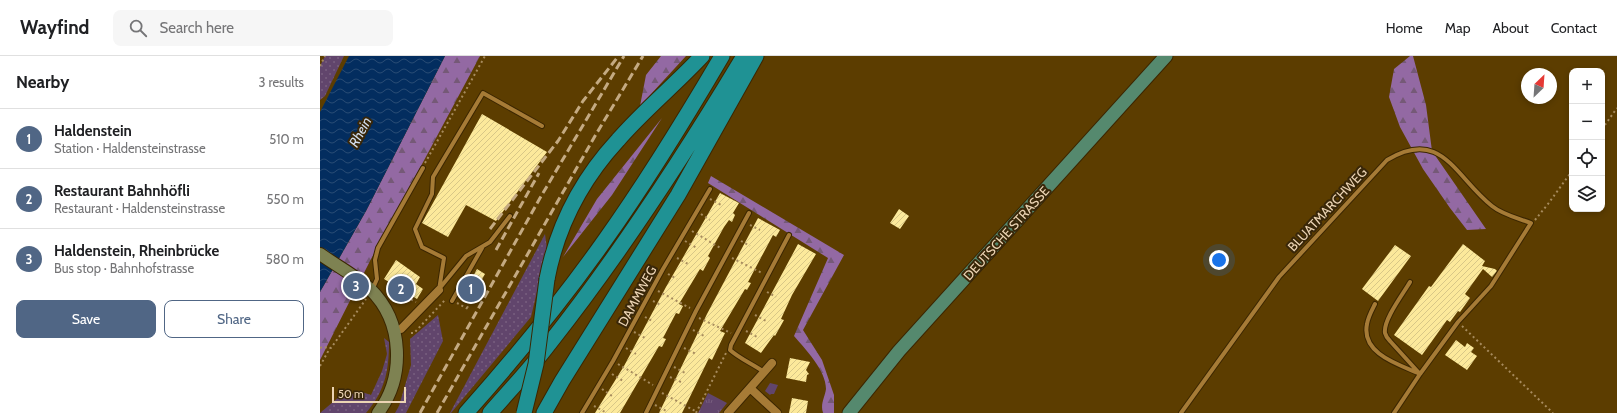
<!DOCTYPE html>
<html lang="en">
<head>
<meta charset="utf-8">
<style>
  :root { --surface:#fff; --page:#f6f6f6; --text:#202124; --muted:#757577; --line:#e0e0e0; --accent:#506685 }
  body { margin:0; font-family:Cabin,sans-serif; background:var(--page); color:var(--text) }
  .controls { position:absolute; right:12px; top:12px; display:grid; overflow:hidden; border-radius:8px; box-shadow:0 2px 6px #0003 }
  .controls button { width:36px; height:36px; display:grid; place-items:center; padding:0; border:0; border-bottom:1px solid var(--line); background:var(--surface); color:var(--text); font:20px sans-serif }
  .compass { position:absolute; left:1201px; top:12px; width:36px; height:36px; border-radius:50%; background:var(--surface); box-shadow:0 2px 6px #0003; rotate:25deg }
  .scale { position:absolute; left:12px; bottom:10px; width:74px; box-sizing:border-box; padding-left:4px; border:2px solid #ecd4b4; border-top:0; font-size:11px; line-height:14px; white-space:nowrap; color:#ecd4b4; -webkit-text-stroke:3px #392709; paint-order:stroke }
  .you { position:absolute; left:899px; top:204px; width:14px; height:14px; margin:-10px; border:3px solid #fff; border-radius:50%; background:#1a73e8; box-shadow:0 0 0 6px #1a73e833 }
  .badge { display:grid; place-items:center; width:26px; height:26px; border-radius:50%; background:var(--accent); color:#fff; font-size:13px; font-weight:700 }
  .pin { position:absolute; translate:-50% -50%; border:2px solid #fff; box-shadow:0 1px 4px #0006 }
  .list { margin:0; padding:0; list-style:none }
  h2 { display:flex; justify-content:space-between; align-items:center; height:52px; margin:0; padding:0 16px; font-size:17px }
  h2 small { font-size:13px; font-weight:400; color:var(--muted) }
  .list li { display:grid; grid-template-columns:26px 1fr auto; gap:12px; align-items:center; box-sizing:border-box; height:60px; padding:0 16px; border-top:1px solid var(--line) }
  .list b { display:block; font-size:15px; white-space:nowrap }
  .list p { margin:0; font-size:13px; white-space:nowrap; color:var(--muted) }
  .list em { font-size:13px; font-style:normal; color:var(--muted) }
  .actions { display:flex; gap:8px; padding:12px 16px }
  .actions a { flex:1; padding:9px 0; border:1px solid var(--accent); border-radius:8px; text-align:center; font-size:14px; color:var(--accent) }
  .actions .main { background:var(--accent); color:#fff }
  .icon { flex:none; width:22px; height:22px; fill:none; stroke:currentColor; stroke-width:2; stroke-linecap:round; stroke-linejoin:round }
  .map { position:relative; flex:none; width:1297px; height:357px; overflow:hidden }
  header { display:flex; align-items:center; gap:24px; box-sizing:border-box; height:56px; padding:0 20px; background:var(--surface); border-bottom:1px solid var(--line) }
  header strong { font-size:19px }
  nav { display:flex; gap:22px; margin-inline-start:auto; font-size:14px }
  .search { width:280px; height:36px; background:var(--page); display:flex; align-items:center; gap:10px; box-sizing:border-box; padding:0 14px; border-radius:8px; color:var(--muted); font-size:15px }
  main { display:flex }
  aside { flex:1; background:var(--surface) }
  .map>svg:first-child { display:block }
  .grass { fill:url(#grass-dots) }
  .forest { fill:url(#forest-firs) }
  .park { fill:url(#park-tufts) }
  .garden { fill:#61456c }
  .water { fill:url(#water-waves) }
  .building { fill:url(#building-hatch) }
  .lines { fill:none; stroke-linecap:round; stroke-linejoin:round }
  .lane-casing { stroke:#3b2600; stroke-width:6 }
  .street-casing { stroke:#3b2600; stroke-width:10 }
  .secondary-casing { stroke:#3b2600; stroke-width:14 }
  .primary-casing { stroke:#3b2600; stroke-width:15 }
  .highway-casing { stroke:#3b2600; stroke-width:17 }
  .path { stroke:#a78b5d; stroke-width:2; stroke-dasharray:2 3; stroke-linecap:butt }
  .lane { stroke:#a67b36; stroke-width:4 }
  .street { stroke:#a67b36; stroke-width:8 }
  .secondary { stroke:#7e8252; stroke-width:12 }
  .primary { stroke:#55896e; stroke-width:13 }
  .highway { stroke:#1f9294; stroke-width:15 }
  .rail { stroke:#c4aa82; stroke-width:3; stroke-dasharray:8 4; stroke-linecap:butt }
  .highway-bridge-casing { stroke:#3b2600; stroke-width:17; stroke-linecap:butt }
  .highway-bridge { stroke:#1f9294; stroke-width:15 }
  .labels { text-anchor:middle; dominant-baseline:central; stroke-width:4; stroke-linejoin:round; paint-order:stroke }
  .street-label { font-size:13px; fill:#ecd4b4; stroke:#392709 }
  .water-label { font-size:14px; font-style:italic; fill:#d3dfef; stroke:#392709 }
</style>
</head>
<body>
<header>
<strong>Wayfind</strong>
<div class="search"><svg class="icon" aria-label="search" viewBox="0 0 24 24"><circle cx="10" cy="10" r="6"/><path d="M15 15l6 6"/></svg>Search here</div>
<nav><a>Home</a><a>Map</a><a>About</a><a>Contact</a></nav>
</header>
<main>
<aside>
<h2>Nearby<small>3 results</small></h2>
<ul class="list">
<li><span class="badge">1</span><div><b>Haldenstein</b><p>Station · Haldensteinstrasse</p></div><em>510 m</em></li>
<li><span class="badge">2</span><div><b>Restaurant Bahnhöfli</b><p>Restaurant · Haldensteinstrasse</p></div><em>550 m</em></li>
<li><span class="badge">3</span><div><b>Haldenstein, Rheinbrücke</b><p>Bus stop · Bahnhofstrasse</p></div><em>580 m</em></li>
</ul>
<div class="actions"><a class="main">Save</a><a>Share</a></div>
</aside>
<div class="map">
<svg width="1297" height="357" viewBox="0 0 1297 357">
  <defs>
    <pattern id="grass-dots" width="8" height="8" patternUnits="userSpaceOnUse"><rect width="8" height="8" fill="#61456c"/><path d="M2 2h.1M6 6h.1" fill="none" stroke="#785f7f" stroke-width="1.8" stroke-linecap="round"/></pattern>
    <pattern id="forest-firs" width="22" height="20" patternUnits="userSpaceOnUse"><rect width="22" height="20" fill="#9369a3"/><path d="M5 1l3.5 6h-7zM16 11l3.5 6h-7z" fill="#755977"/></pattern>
    <pattern id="park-tufts" width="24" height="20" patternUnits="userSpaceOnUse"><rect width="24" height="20" fill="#61456c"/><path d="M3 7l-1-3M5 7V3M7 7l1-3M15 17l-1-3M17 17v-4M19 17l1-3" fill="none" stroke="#785f7f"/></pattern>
    <pattern id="water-waves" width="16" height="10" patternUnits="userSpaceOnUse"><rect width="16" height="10" fill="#032d5f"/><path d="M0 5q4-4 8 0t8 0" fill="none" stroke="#284b74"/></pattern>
    <pattern id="building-hatch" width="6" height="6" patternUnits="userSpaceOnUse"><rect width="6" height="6" fill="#fce99b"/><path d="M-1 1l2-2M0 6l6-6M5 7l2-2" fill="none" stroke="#d8c787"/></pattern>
  </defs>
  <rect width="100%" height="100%" fill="#5c3d00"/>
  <path class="grass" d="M 5,0 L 24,0 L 5,40 L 0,44 L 0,10 Z
    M 225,178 L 227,193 L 211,261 L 131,357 L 130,357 Z
    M 118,259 L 123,285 L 86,357 L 75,357 L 79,350 L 91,309 L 90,283 Z
    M 64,282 L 69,286 C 69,315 65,335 46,357 L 0,357 L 20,340 L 42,336 L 51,339 L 62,315 L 67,298 Z"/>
  <path class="forest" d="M 125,0 L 160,0 L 50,205 L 0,304 L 0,236 L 46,155 Z
    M 341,0 L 366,0 L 320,50 L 326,19 Z
    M 1090,0 L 1093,0 L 1106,49 L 1112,95 L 1166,173 L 1147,174 L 1130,152 L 1103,113 L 1080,71 L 1069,41 L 1074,13 Z
    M 342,62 L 292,139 L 243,201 L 277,143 Z
    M 391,120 L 524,199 L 483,274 L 502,304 L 514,339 L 514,357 L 503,357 C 500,348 505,341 506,333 C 506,314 485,293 474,280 L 508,202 L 388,127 Z"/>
  <path class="park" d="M 388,337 L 407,347 L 399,357 L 378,357 Z"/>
  <path class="garden" d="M 450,327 L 458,329 L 454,338 L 451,338 L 450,339 L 445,335 Z"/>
  <path class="water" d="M 29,0 L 125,0 L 46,155 L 0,236 L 0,56 Z"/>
  <path class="building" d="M 162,58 L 227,96 L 176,165 L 146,149 L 128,181 L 102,167 Z
    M 400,137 L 419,147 L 413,157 L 415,159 L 412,166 L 409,164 L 404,171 L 388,200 L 390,202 L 383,215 L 380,213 L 359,248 L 363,250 L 359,258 L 356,257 L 343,282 L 346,283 L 342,291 L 339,290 L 300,357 L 275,357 L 304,310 L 346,231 Z
    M 579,153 L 589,160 L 580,173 L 570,167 Z
    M 438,162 L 460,174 L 456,181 L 453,179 L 428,226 L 431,227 L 427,234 L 425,233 L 400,275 L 405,277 L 392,304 L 389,302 L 362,357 L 339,357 L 387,258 Z
    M 478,188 L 496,198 L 472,239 L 461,263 L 464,264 L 455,280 L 454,279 L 441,297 L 425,287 Z
    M 1143,188 L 1165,205 L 1162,210 L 1175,213 L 1177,215 L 1172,221 L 1163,213 L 1145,238 L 1150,242 L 1140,256 L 1138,255 L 1130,266 L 1127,264 L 1102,299 L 1074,279 L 1109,230 L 1111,231 Z
    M 1075,189 L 1091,200 L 1058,245 L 1042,233 Z
    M 76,204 L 100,221 L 96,228 L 103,233 L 97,243 L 64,223 Z
    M 157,213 L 165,218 L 150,245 L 142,241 Z
    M 1136,284 L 1145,291 L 1147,287 L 1154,292 L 1151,296 L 1157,300 L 1147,314 L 1125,299 Z
    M 470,302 L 490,306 L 486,314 L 489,318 L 487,319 L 486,326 L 466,322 Z
    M 472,342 L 488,345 L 486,357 L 469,357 Z"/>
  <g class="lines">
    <defs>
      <path id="lane" d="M 1090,226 C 1083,238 1063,264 1065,277 C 1066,281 1068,283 1070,285 L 1100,318
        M 53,232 L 57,223 L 55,204 L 58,192 L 103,112
        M 119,233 L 146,200 L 170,186 L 190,160
        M 119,234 L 124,202 L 102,191 L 95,173 L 112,138 L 113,121 L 163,37 L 222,70
        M 132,245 L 162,192
        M 1055,248 C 1052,254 1048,261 1047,268 C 1041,297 1077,308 1098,317
        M 444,316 C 433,308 420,303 410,294 L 411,289 L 469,179
        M 262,357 L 293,305 L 343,213 L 390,133
        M 326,357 L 376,255 L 429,157
        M 861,357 L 959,221 L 1067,104 C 1122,71 1135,121 1172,150 C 1183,159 1198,162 1211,167 L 1171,230 L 1138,266 L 1100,318 L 1074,357"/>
      <path id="street" d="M 74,275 L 81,273 L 119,234
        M 430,332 L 457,357
        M 408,357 L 452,307"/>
      <path id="secondary" d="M 0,198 C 17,210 36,220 50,233 C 84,266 85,321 58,357"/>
      <path id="primary" d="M 529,357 L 579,295 L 846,0"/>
      <path id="highway" d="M 227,223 C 237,171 262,123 298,84 C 324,54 355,29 382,0
        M 146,357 C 195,302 242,245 285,184 C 327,125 365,63 402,0
        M 170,357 C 190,334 211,312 229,288 C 301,197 364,100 424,0
        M 224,357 L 242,325 L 358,139 L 436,0"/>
    </defs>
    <use href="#lane" class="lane-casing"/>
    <use href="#street" class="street-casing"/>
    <use href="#secondary" class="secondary-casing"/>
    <use href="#primary" class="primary-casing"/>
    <use href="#highway" class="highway-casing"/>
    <path class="path" d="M 0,10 L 5,0
      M 1282,73 L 1297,52
      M 105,107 L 165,0
      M 390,143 L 401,149
      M 381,158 L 390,164
      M 1215,164 L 1228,148 L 1252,115
      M 430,169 L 440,174
      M 372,175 L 402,193
      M 365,185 L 377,192
      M 421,185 L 430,190
      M 357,202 L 368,208
      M 412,202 L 442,217
      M 348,218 L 357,223
      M 338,235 L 370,252
      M 447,236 L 456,241
      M 73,245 L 84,240 L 96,246
      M 333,245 L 341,249
      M 137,247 L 148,253
      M 147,252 L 155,238 L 162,242
      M 435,259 L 446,265
      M 325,261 L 334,266
      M 379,262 L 411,277
      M 1142,270 L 1233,357
      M 373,274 L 384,280
      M 426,275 L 437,281
      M 314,276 L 325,282
      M 91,277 L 94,277 L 125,244
      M 0,292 L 2,291 L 11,292 L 46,243
      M 306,292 L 316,298
      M 364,292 L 376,298
      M 298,308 L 333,329
      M 0,310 L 10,292
      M 354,311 L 365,317
      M 292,318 L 303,325
      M 350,321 L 361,326
      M 282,333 L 292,340
      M 342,337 L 377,356
      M 335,349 L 348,356
      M 274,350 L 285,356
      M 376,357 L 406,297"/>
    <use href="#lane" class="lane"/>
    <use href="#street" class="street"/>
    <use href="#secondary" class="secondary"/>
    <use href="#primary" class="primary"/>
    <use href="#highway" class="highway"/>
    <path class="rail" d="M 170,173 L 238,85 L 263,45 L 297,2
      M 176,194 L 219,117
      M 100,357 L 220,142 L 304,0
      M 117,357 L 275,80 L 323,0"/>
    <defs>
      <path id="highway-bridge" d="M 204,357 L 216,308 L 227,223"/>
    </defs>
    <use href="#highway-bridge" class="highway-bridge-casing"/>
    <use href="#highway-bridge" class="highway-bridge"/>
  </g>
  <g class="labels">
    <g class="street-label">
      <text transform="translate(1007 153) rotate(-47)">BLUATMARCHWEG</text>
      <text transform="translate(686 177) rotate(-48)">DEUTSCHE STRASSE</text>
      <text transform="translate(317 240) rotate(-62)">DAMMWEG</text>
    </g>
    <g class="water-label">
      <text transform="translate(40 76) rotate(-62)">Rhein</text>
    </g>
  </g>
</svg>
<div class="controls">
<button>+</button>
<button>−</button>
<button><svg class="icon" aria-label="locate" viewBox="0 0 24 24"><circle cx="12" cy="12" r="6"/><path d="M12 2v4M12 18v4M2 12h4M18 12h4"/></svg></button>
<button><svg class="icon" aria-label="layers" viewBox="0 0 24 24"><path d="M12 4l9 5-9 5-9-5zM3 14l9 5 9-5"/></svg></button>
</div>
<svg class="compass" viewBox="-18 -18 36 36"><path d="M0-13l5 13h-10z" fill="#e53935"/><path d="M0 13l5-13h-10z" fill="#757577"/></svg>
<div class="scale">50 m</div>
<div class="you"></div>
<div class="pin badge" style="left:151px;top:233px">1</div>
<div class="pin badge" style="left:81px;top:233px">2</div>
<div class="pin badge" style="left:36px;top:230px">3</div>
</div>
</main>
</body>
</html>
